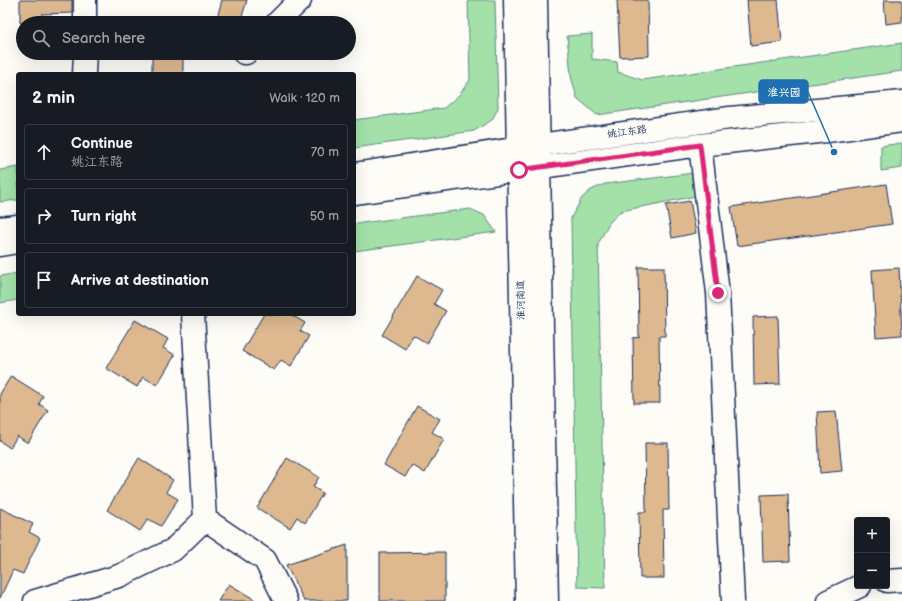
<!DOCTYPE html>
<html lang="en">
<head>
<meta charset="utf-8">
<style>
  :root { --surface:#171b24; --page:#20242c; --text:#f1f3f6; --muted:#9ea1a6; --line:#363941 }
  body { margin:0; font-family:"Balsamiq Sans","LXGW WenKai TC",sans-serif; background:var(--page); color:var(--text) }
  .controls { position:absolute; right:12px; bottom:12px; display:grid; overflow:hidden; border-radius:4px; box-shadow:0 4px 16px #0002 }
  .controls button { width:36px; height:36px; display:grid; place-items:center; padding:0; border:0; border-bottom:1px solid var(--line); background:var(--surface); color:var(--text); font:20px sans-serif }
  .stop { position:absolute; width:12px; height:12px; margin:-9px; border:3px solid #db2777; border-radius:50%; background:#fff }
  .stop.end { background:#db2777; border-color:#fff; box-shadow:0 1px 4px #0008 }
  .list { margin:0; padding:0; list-style:none }
  h2 { display:flex; justify-content:space-between; align-items:center; height:52px; margin:0; padding:0 16px; font-size:17px }
  h2 small { font-size:13px; font-weight:400; color:var(--muted) }
  .list li { display:grid; grid-template-columns:26px 1fr auto; gap:12px; align-items:center; box-sizing:border-box; height:56px; margin:0 8px 8px; padding:0 8px; border:1px solid var(--line); border-radius:4px }
  .list b { display:block; font-size:15px; white-space:nowrap }
  .list p { margin:0; font-size:13px; white-space:nowrap; color:var(--muted) }
  .list em { font-size:13px; font-style:normal; color:var(--muted) }
  .icon { flex:none; width:22px; height:22px; fill:none; stroke:currentColor; stroke-width:2; stroke-linecap:round; stroke-linejoin:round }
  .map { position:relative; flex:none; width:902px; height:601px; overflow:hidden }
  .search { position:absolute; background:var(--surface); box-shadow:0 4px 16px #0002; left:16px; top:16px; width:340px; height:44px; display:flex; align-items:center; gap:10px; box-sizing:border-box; padding:0 14px; border-radius:22px; color:var(--muted); font-size:15px }
  .panel { position:absolute; background:var(--surface); box-shadow:0 4px 16px #0002; left:16px; top:72px; width:340px; height:244px; border-radius:4px }
  .map>svg:first-child { display:block }
  .green { fill:#a3e1a9; stroke:#5f8884 }
  .building { fill:#deb98f; stroke:#1b2f5e }
  .lines { fill:none; stroke-linecap:round; stroke-linejoin:round }
  .minor-casing { stroke:#1b2f5e; stroke-width:25 }
  .minor { stroke:#fdfcf7; stroke-width:22 }
  .route { stroke:#db2777; stroke-width:5 }
  .labels { text-anchor:middle; dominant-baseline:central; stroke-width:4; stroke-linejoin:round; paint-order:stroke }
  .street-label { font-size:10px; fill:#1b2f5e; stroke:#fdfcf7 }
  .leader { fill:none; stroke:#1f6fb2; stroke-width:1.5 }
  .callout-dot { fill:#1f6fb2; stroke:#fdfcf7; stroke-width:1.5 }
  .callout { fill:#1f6fb2; stroke:#1f6fb2; stroke-width:1.5 }
  .callout-label { font-size:11px; text-anchor:middle; font-weight:bold; fill:#fff }
</style>
</head>
<body>
<div class="map">
<svg width="902" height="601" viewBox="0 0 902 601">
  <rect width="100%" height="100%" fill="#fdfcf7"/>
  <filter id="ink" filterUnits="userSpaceOnUse"><feTurbulence type="fractalNoise" baseFrequency=".025" numOctaves="2"/><feDisplacementMap in="SourceGraphic" scale="8" xChannelSelector="R" yChannelSelector="G"/><feConvolveMatrix kernelMatrix="1 2 1 2 8 2 1 2 1" color-interpolation-filters="sRGB"/></filter>
  <g filter="url(#ink)">
    <path class="green" d="M 468,0 L 495,0 L 498,108 L 492,120 L 474,131 L 354,148 L 354,120 L 444,108 L 459,95 L 470,80 Z
      M 592,34 L 592,59 L 617,62 L 618,72 L 642,80 L 902,43 L 902,71 L 597,115 L 577,98 L 571,76 L 567,36 Z
      M 902,143 L 902,168 L 881,171 L 881,146 Z
      M 18,167 L 18,200 L 0,202 L 0,170 Z
      M 694,173 L 696,196 L 621,211 L 609,223 L 598,244 L 605,588 L 577,587 L 571,218 L 582,198 L 591,190 L 605,184 Z
      M 470,209 L 484,215 L 496,232 L 354,251 L 354,224 Z
      M 18,273 L 18,300 L 0,303 L 0,276 Z"/>
    <path class="building" d="M 20,0 L 72,0 L 72,13 L 42,14 L 42,23 L 20,23 Z
      M 222,0 L 247,0 L 240,23 L 224,23 L 216,21 Z
      M 617,0 L 648,0 L 649,56 L 620,57 Z
      M 747,0 L 778,0 L 782,42 L 751,46 Z
      M 884,0 L 902,0 L 902,22 L 886,24 Z
      M 152,55 L 183,55 L 183,74 L 152,74 Z
      M 886,184 L 892,224 L 737,246 L 731,207 Z
      M 690,201 L 696,233 L 672,238 L 666,205 Z
      M 638,267 L 664,267 L 665,336 L 659,336 L 660,403 L 634,403 L 633,338 L 639,337 Z
      M 899,268 L 902,335 L 876,337 L 872,270 Z
      M 417,276 L 442,290 L 434,304 L 446,311 L 427,343 L 413,335 L 405,349 L 382,335 Z
      M 264,314 L 290,314 L 305,323 L 300,331 L 309,336 L 291,366 L 281,360 L 274,370 L 242,351 Z
      M 778,316 L 780,384 L 754,385 L 753,317 Z
      M 135,320 L 168,339 L 163,348 L 175,355 L 157,385 L 143,377 L 137,387 L 106,368 Z
      M 11,376 L 43,396 L 39,404 L 48,410 L 28,443 L 17,436 L 10,448 L 0,441 L 0,394 Z
      M 417,406 L 440,419 L 432,432 L 444,439 L 425,473 L 412,465 L 405,477 L 384,465 Z
      M 836,411 L 842,471 L 820,473 L 817,412 Z
      M 645,443 L 668,443 L 669,510 L 663,510 L 664,578 L 640,578 L 639,512 L 646,512 Z
      M 139,458 L 173,480 L 166,492 L 178,499 L 161,526 L 148,519 L 140,531 L 107,510 Z
      M 287,458 L 319,477 L 313,487 L 323,493 L 305,523 L 297,517 L 290,528 L 257,508 Z
      M 788,494 L 790,561 L 763,562 L 761,495 Z
      M 0,508 L 33,524 L 29,532 L 40,538 L 23,574 L 13,570 L 0,598 Z
      M 347,545 L 347,601 L 304,601 L 286,565 Z
      M 445,552 L 445,601 L 380,601 L 380,553 Z
      M 229,584 L 257,601 L 218,601 Z"/>
    <g class="lines">
      <defs>
        <path id="minor" d="M 515,0 L 527,601
          M 536,0 L 547,601
          M 85,23 L 85,0
          M 277,23 L 300,0
          M 244,53 L 246,53
          M 84,74 L 85,53
          M 700,145 L 718,293 L 733,601
          M 354,174 L 539,145 L 730,118 L 902,102
          M 354,193 L 700,145 L 827,131 L 902,121
          M 0,228 L 18,226
          M 0,245 L 18,242
          M 205,519 L 265,560 L 286,601
          M 887,581 L 902,580
          M 35,601 L 119,576 L 173,550 L 205,519 L 193,314
          M 828,601 L 860,586"/>
      </defs>
      <use href="#minor" class="minor-casing"/>
      <use href="#minor" class="minor"/>
    </g>
  </g>
  <g class="lines" filter="url(#ink)">
    <path class="route" d="M 519,170 L 700,145 L 718,293"/>
  </g>
  <g class="labels">
    <g class="street-label">
      <text transform="translate(627 132) rotate(-8)">姚江东路</text>
      <text transform="translate(521 300) rotate(-91)">淮河南道</text>
    </g>
  </g>
  <path class="leader" d="M834 152L808 92"/>
  <circle class="callout-dot" cx="834" cy="152" r="4"/>
  <rect class="callout" x="759" y="80" width="49" height="23" rx="4"/>
  <g class="callout-label">
    <text x="784" y="96">淮兴园</text>
  </g>
</svg>
<div class="controls">
<button>+</button>
<button>−</button>
</div>
<div class="stop" style="left:519px;top:170px"></div>
<div class="stop end" style="left:718px;top:293px"></div>
<div class="search"><svg class="icon" aria-label="search" viewBox="0 0 24 24"><circle cx="10" cy="10" r="6"/><path d="M15 15l6 6"/></svg>Search here</div>
<section class="panel">
<h2>2 min<small>Walk · 120 m</small></h2>
<ul class="list">
<li><svg class="icon" aria-label="ahead" viewBox="0 0 24 24"><path d="M12 20V5M6 11l6-6 6 6"/></svg><div><b>Continue</b><p>姚江东路</p></div><em>70 m</em></li>
<li><svg class="icon" aria-label="right" viewBox="0 0 24 24"><path d="M7 20v-9h11M14 6l5 5-5 5"/></svg><div><b>Turn right</b></div><em>50 m</em></li>
<li><svg class="icon" aria-label="arrive" viewBox="0 0 24 24"><path d="M6 21V4h12l-3 4 3 4H6"/></svg><div><b>Arrive at destination</b></div></li>
</ul>
</section>
</div>
</body>
</html>
